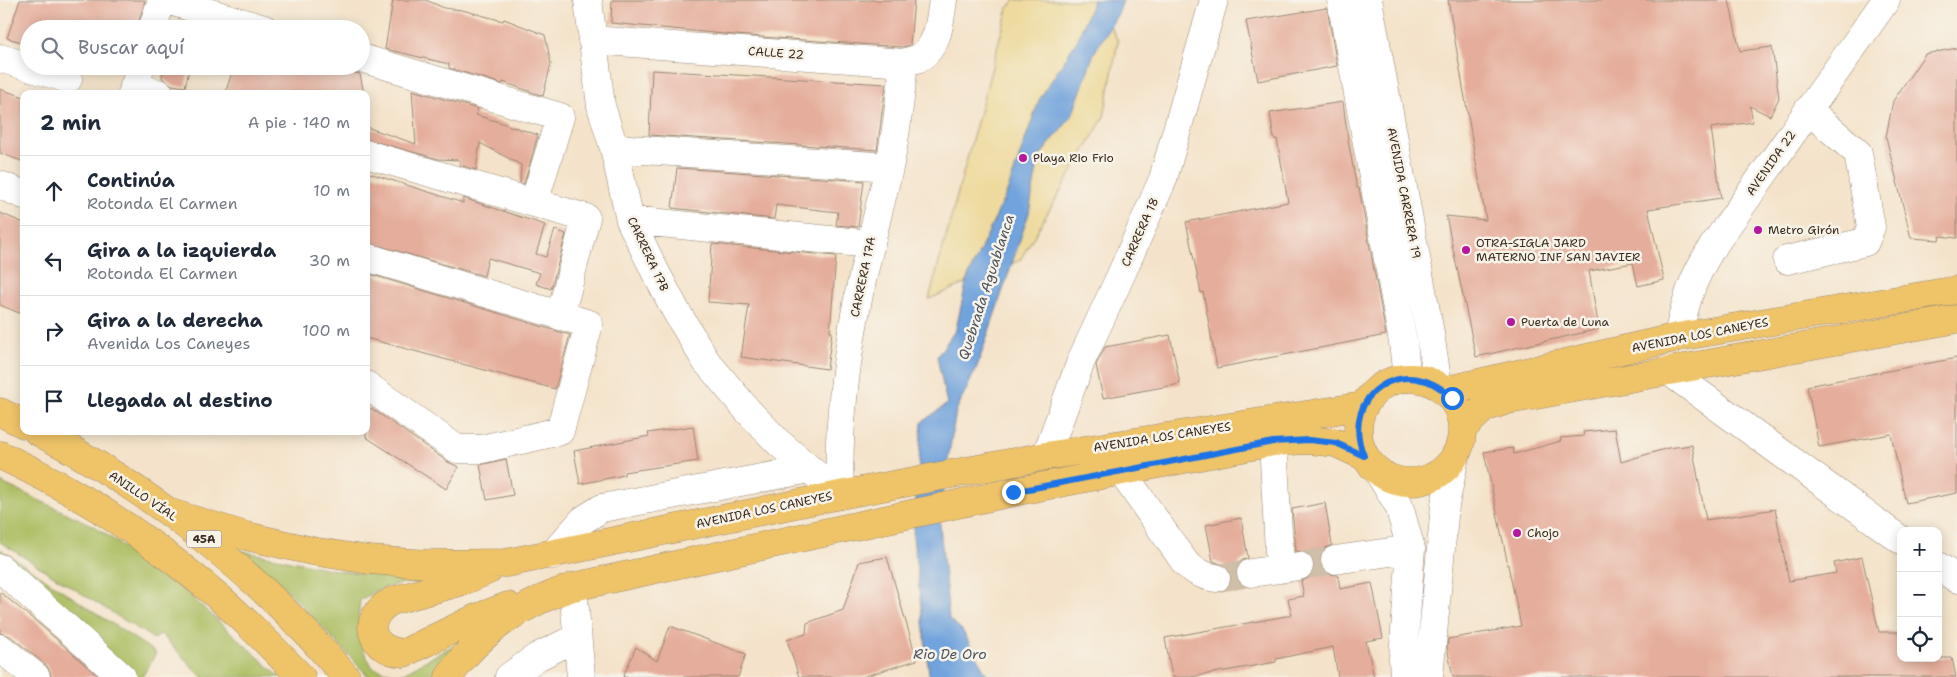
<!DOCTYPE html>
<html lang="es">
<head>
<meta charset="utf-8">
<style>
  :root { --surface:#fff; --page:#f6f6f7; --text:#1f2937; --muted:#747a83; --line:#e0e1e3 }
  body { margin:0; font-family:"Shantell Sans",sans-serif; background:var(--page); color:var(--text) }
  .controls { position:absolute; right:15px; bottom:15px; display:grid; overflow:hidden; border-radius:10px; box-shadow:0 2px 12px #0003 }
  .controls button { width:45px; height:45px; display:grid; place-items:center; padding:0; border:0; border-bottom:1px solid var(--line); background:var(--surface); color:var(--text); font:25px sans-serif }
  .stop { position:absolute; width:15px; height:15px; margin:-11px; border:4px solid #1a73e8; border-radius:50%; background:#fff }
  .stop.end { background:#1a73e8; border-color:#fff; box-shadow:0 1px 5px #0008 }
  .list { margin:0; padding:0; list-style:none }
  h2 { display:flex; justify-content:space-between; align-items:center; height:65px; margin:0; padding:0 20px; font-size:21px }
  h2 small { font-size:16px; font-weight:400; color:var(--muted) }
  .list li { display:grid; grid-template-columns:32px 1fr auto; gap:15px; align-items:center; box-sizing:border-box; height:70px; padding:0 20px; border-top:1px solid var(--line) }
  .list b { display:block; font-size:19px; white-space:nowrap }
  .list p { margin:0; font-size:16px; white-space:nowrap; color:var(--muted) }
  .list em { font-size:16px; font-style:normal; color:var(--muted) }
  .icon { flex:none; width:28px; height:28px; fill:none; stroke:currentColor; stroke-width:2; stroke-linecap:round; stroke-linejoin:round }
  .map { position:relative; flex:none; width:1957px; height:677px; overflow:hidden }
  .search { position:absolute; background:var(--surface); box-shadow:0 2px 12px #0003; left:20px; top:20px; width:350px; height:55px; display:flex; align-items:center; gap:12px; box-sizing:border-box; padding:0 18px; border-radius:28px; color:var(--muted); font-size:19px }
  .panel { position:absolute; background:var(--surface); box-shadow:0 2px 12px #0003; left:20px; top:90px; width:350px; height:345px; border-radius:10px }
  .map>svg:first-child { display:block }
  .green { fill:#aabd61; stroke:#727440 }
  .sand { fill:#eeda9e; stroke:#94825e }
  .water { fill:#71a3dc; stroke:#56667d }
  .building { fill:#e5ad9b }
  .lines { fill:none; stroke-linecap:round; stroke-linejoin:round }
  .minor-tunnel { stroke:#cfbea8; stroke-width:28; stroke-dasharray:28 14; stroke-linecap:butt }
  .minor-casing { stroke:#988674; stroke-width:29 }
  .major-casing { stroke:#988674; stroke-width:29 }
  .highway-casing { stroke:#988674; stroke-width:29 }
  .minor { stroke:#fff; stroke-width:28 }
  .major { stroke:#efc469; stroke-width:28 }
  .highway { stroke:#efc469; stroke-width:28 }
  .route { stroke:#1a73e8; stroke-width:6 }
  .poi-dot { fill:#b5179e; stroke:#f7f3e8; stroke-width:2 }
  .labels { text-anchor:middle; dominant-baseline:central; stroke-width:5; stroke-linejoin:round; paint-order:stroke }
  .shield { fill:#f7f3e8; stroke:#73665b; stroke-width:1 }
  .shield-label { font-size:11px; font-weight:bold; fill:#3b2a1e }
  .street-label { font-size:12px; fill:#3b2a1e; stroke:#f7f3e8 }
  .poi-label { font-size:12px; fill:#3b2a1e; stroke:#f7f3e8; text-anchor:start }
  .water-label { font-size:14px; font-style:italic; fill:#4e5460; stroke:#f7f3e8 }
</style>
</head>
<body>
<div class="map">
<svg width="1957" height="677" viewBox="0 0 1957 677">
  <rect width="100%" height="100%" fill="#f7f3e8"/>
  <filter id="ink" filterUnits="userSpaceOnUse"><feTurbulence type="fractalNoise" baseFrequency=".02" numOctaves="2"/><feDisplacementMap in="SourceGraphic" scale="10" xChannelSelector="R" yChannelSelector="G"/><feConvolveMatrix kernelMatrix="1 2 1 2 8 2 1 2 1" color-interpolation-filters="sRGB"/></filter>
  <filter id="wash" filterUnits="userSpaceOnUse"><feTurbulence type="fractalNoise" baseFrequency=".0096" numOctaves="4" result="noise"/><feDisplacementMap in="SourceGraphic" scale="20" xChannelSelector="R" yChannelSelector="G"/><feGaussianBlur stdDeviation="1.12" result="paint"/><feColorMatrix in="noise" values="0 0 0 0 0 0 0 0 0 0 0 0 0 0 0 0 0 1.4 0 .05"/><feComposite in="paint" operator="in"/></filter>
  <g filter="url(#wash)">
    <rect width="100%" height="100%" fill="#f4e3ca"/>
    <path class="green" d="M 0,482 L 96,527 L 184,590 L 280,677 L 202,677 L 161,634 L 154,639 L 0,542 Z
      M 219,538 L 242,551 L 335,570 L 378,575 L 460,574 L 435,583 L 404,583 L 380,589 L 360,600 C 357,633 356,639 373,668 L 400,675 L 470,636 L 429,677 L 369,677 L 289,592 Z
      M 0,549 L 156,653 L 142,677 L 122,677 L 0,568 Z"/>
    <path class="sand" d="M 1015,0 L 1097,0 L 1118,41 L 1104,117 L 1020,260 L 929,299 L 1008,8 Z"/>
    <path class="water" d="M 1093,0 L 1123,0 L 1119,12 L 1094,53 L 1072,116 L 1039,157 L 1029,213 L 977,367 L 956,411 L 939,515 L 949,619 L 962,630 L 988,677 L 932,677 L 929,674 L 913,536 L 922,422 L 947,404 L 937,357 L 956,329 L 967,279 L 1007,192 L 1039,100 L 1078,39 Z"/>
    <g id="blocks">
      <path class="building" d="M 20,0 L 145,0 L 137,29 L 29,29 L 29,44 L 7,38 Z
        M 393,0 L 426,0 L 444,8 L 462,10 L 503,21 L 504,19 L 545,35 L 551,64 L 543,96 L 503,82 L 503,84 L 449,68 L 449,64 L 385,49 Z
        M 612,0 L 914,0 L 910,45 L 902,47 L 734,35 L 611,23 Z
        M 1448,0 L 1729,0 L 1740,51 L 1772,47 L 1779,98 L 1770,116 L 1750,106 L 1753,122 L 1711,128 L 1721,198 L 1648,209 L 1664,280 L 1638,286 L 1633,263 L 1589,271 L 1599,329 L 1476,357 L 1446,216 L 1486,220 Z
        M 1327,8 L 1337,66 L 1258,81 L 1246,21 Z
        M 1957,48 L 1957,238 L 1940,236 L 1939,240 L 1911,238 L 1886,137 L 1893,101 L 1925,54 Z
        M 163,66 L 190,66 L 185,87 L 172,85 L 162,78 Z
        M 234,66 L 305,66 L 351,72 L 360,74 L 364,94 L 225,94 Z
        M 652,70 L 886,84 L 877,150 L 649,135 Z
        M 0,89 L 24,97 L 24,162 L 0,153 Z
        M 412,90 L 478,109 L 476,115 L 509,125 L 509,127 L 517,128 L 538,135 L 524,184 L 520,183 L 521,165 L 480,143 L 476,170 L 460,165 L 460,160 L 438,159 L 366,139 L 366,127 L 416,144 Z
        M 1343,102 L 1349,146 L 1357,188 L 1359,188 L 1386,335 L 1217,368 L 1203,292 L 1201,293 L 1186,222 L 1288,202 L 1277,139 L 1274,139 L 1270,113 Z
        M 677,168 L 864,181 L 858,227 L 836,225 L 838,212 L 776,205 L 774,219 L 672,208 Z
        M 366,172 L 463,203 L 463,198 L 545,225 L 536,254 L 546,257 L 555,230 L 566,234 L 551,289 L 536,284 L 540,273 L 488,258 L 484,276 L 366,242 Z
        M 0,213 L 24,223 L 24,315 L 0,305 Z
        M 712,244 L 836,256 L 830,332 L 832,332 L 827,369 L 741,357 L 749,305 L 708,302 Z
        M 366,273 L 570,335 L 555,389 L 366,338 Z
        M 1170,335 L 1180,384 L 1103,398 L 1096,365 L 1105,347 Z
        M 1957,358 L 1957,493 L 1906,503 L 1891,434 L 1819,447 L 1807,386 Z
        M 371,408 L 448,462 L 459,467 L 446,489 L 366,437 L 366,415 Z
        M 693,426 L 698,461 L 624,472 L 624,475 L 580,484 L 574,451 L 649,436 L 648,433 Z
        M 1615,429 L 1621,462 L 1668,448 L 1692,445 L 1706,520 L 1775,509 L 1789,581 L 1836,573 L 1834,563 L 1862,557 L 1879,632 L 1901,632 L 1901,658 L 1952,658 L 1956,677 L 1453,677 L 1447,647 L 1448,639 L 1521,626 L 1484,452 L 1513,448 L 1514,454 L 1561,441 L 1560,438 L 1584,436 L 1583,432 Z
        M 506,459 L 513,495 L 487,500 L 480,465 Z
        M 1325,503 L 1332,545 L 1325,548 L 1320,555 L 1320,562 L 1322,569 L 1329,574 L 1338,575 L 1340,589 L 1372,583 L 1383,638 L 1366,641 L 1374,677 L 1338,677 L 1333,647 L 1276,659 L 1276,662 L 1191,677 L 1172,677 L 1165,638 L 1292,615 L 1288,599 L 1304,596 L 1301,581 L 1309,578 L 1314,571 L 1314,564 L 1312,557 L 1305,552 L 1296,551 L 1292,509 Z
        M 1241,518 L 1248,558 L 1241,561 L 1236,568 L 1236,576 L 1240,584 L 1229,586 L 1231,580 L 1230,572 L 1226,566 L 1213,561 L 1206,525 Z
        M 887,557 L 917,660 L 862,677 L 799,677 L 787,640 L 806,634 L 807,623 L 843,610 L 859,562 Z
        M 0,592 L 45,629 L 99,677 L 51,677 L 50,671 L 46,665 L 10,636 L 0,633 Z
        M 670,626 L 746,654 L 738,677 L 623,677 L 636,647 L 657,661 Z"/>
    </g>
  </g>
  <g filter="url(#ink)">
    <use href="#blocks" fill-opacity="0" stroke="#988674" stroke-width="1"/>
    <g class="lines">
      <path class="minor-tunnel" d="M 1299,566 L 1335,560
        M 1216,578 L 1251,573"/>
      <defs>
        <path id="minor" d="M 167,0 L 264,29
          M 588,0 L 601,106 L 614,148 L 630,220 L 655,271 L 676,311 L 706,361 L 748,411 L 779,443 L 840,495
          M 1341,0 L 1403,342 L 1407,378
          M 1368,0 L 1430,333 L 1438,386
          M 152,29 L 162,0
          M 592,40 L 904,63 C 908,61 915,60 919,58 C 939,46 940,20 943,0
          M 0,58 L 68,79
          M 361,58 L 560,117 L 534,203
          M 134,86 L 160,94
          M 132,94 L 141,66
          M 614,148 L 889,167
          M 366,154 L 586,218 L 560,316
          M 0,185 L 24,195
          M 630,220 L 870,244
          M 366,257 L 589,324 L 560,431 L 482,449 L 457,449 L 366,385
          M 1787,260 L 1865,242 L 1871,227 L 1858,153 L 1808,110
          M 1678,337 C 1685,302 1692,280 1711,249 L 1886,0
          M 1667,370 L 1901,540
          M 1273,442 L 1280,569
          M 1046,456 L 1081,361 L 1120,277 L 1163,179 L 1214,0
          M 1121,471 L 1186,564 C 1196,572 1203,576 1216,578
          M 1378,472 L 1399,506 L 1411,549 L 1403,658 L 1404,677
          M 840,495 C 837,429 846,358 859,294 C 868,252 879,210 889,168 C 897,133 900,98 904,63
          M 552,555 L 583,520 L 602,508 L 810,469
          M 1335,560 L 1411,549
          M 1938,566 L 1957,579
          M 0,568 L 122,677
          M 1251,573 L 1299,566
          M 573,587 L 581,677
          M 0,648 L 36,677
          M 509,677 L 537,657 L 576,638
          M 1429,677 L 1445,505 L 1455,457"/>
        <path id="major" d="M1358 430a52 52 0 1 1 104 0a52 52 0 1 1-104 0Z
          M 1444,391 L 1678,337 L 1957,290
          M 1463,428 L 1484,408 L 1508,400 L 1957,319
          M 171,513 L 246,536 L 312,551 L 369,560 L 428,564 L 506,563 L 840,495 L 1046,456 L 1363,406
          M 489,570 L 463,581 L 392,601 C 360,618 369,651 404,653 L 476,618 L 508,606
          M 449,677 C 453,670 458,664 463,658 C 492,624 530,601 573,587 L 1013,492 L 1273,442 L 1309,440 L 1336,443 L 1364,456"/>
        <path id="highway" d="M 0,412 L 24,424
          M 37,431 C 155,492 261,576 346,677
          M 0,455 C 69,487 134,528 193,576 C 232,606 267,642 301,677"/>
      </defs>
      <use href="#minor" class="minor-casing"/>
      <use href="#major" class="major-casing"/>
      <use href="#highway" class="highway-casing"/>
      <use href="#minor" class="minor"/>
      <use href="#major" class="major"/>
      <use href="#highway" class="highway"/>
    </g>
  </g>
  <g class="lines" filter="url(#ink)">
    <path class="route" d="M 1013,492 L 1273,442 L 1309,440 L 1336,443 L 1364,456 C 1338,394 1406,351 1452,398"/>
  </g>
  <g class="poi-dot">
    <circle cx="1023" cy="158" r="5"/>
    <circle cx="1758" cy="230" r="5"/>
    <circle cx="1466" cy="250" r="5"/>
    <circle cx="1511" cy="322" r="5"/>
    <circle cx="1517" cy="533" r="5"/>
  </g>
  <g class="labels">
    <rect class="shield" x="186.5" y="530.5" width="35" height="17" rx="4"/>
    <g class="shield-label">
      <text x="204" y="539">45A</text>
    </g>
    <g class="street-label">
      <text transform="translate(776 53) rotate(4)">CALLE 22</text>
      <text transform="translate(1771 163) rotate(-55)">AVENIDA 22</text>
      <text transform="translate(1404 193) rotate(79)">AVENIDA CARRERA 19</text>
      <text transform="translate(1140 232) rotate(-66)">CARRERA 18</text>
      <text transform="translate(648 254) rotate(65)">CARRERA 17B</text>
      <text transform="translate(863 277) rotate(-78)">CARRERA 17A</text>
      <text transform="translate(1700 335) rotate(-11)">AVENIDA LOS CANEYES</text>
      <text transform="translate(1162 437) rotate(-9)">AVENIDA LOS CANEYES</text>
      <text transform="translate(143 496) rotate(34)">ANILLO VÍAL</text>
      <text transform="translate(764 510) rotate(-12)">AVENIDA LOS CANEYES</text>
    </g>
    <g class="poi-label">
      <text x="1033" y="158">Playa Rio Frio</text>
      <text x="1768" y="230">Metro Girón</text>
      <text x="1476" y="243">OTRA-SIGLA JARD<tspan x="1476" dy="14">MATERNO INF SAN JAVIER</tspan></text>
      <text x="1521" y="322">Puerta de Luna</text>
      <text x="1527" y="533">Chojo</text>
    </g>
    <g class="water-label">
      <text transform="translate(986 287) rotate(-72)">Quebrada Aguablanca</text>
      <text x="950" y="654">Rio De Oro</text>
    </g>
  </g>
</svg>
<div class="controls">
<button>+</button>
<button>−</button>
<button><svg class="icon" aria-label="locate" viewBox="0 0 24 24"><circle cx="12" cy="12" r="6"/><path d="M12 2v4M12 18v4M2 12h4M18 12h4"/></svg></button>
</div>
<div class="stop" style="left:1452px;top:398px"></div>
<div class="stop end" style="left:1013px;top:492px"></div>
<div class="search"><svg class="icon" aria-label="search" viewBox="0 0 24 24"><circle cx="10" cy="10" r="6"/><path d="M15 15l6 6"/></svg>Buscar aquí</div>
<section class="panel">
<h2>2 min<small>A pie · 140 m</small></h2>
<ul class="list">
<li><svg class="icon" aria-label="ahead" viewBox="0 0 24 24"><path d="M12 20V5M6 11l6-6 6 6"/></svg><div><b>Continúa</b><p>Rotonda El Carmen</p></div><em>10 m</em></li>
<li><svg class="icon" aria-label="left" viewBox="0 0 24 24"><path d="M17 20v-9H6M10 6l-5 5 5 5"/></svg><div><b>Gira a la izquierda</b><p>Rotonda El Carmen</p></div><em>30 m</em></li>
<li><svg class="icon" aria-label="right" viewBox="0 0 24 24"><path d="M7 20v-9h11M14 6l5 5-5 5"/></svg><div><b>Gira a la derecha</b><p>Avenida Los Caneyes</p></div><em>100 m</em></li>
<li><svg class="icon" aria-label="arrive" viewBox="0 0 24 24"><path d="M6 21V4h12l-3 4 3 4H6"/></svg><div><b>Llegada al destino</b></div></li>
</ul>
</section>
</div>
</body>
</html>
